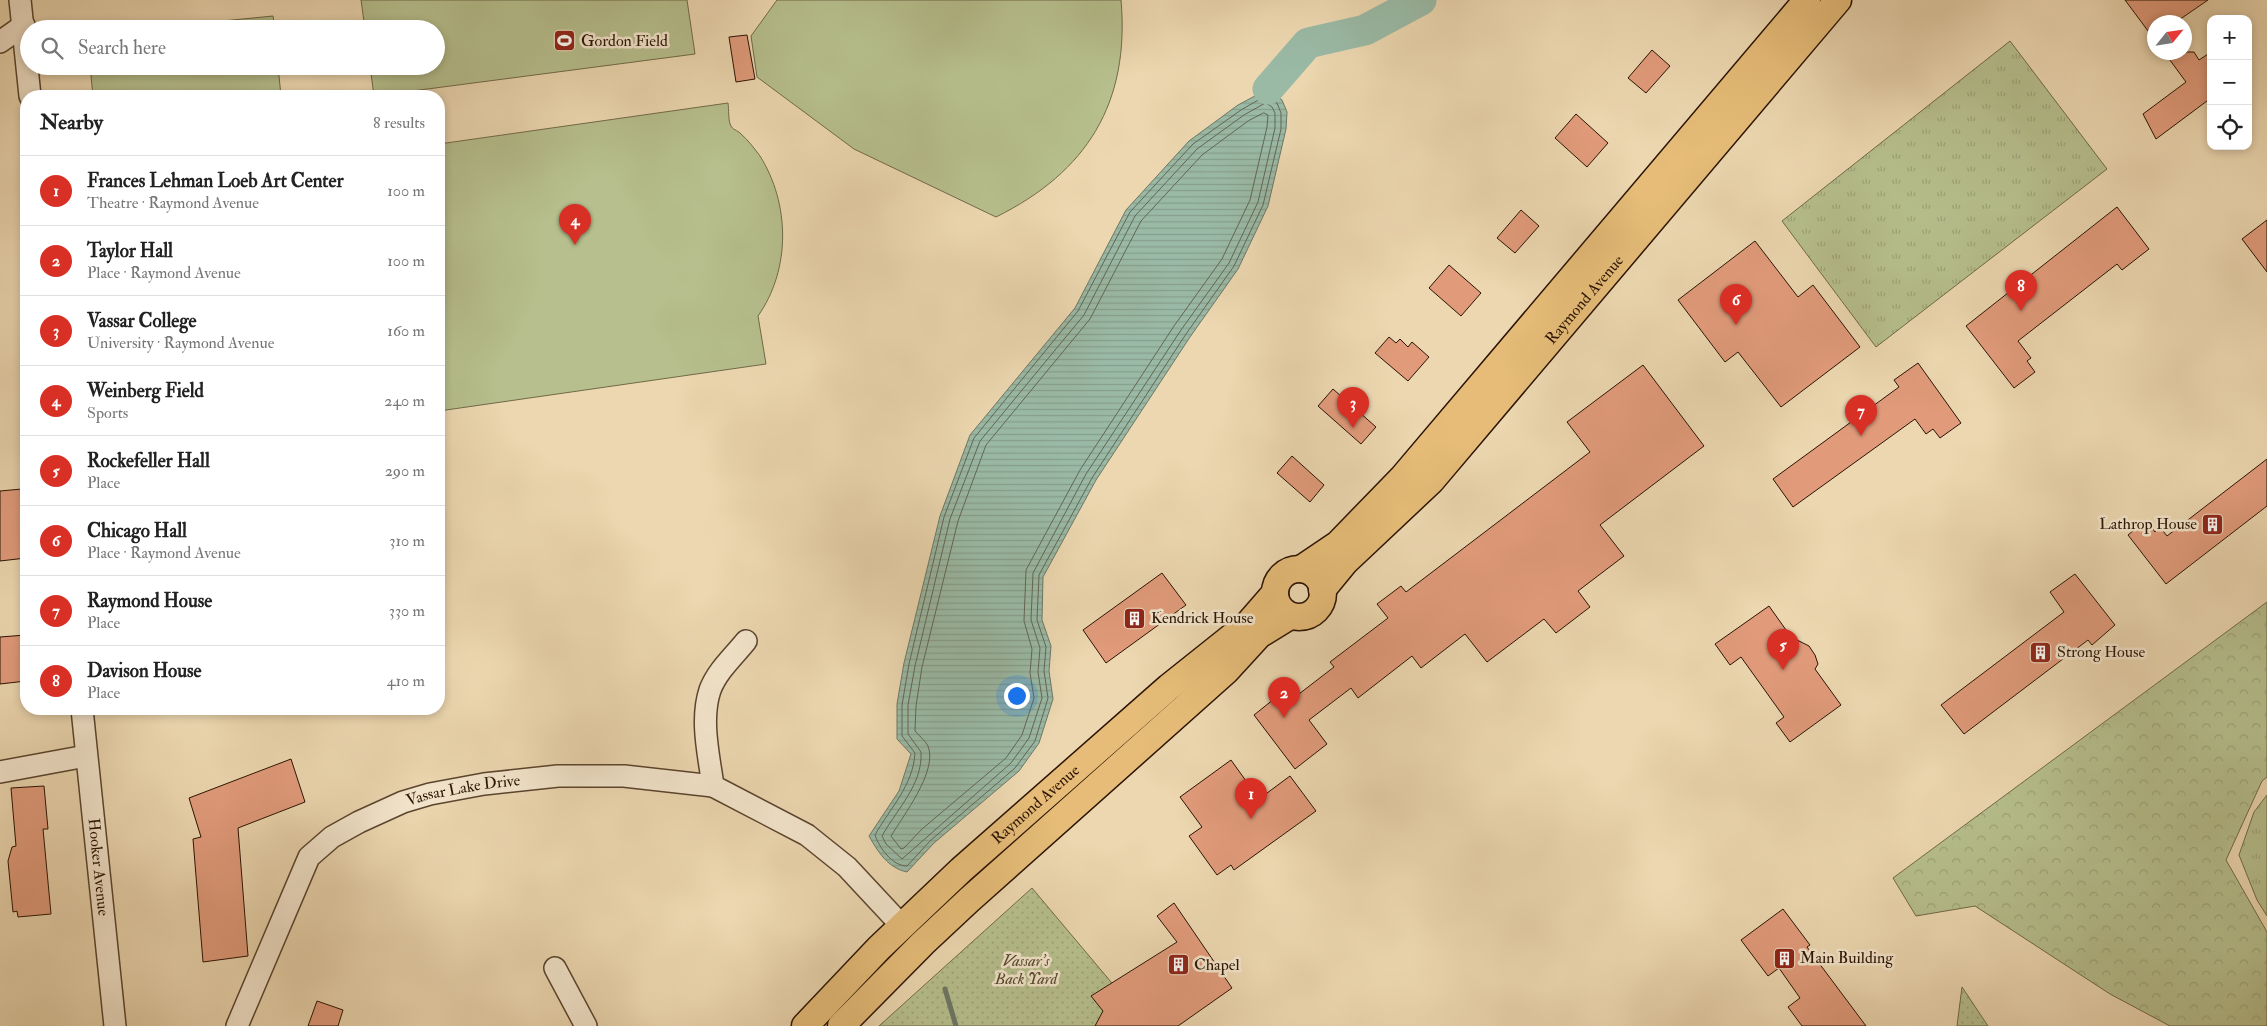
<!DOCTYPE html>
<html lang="en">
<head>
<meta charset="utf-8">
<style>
  :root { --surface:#fff; --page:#f2f2f2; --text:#222; --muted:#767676; --line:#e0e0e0; --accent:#d93025 }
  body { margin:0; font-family:"IM FELL Double Pica",serif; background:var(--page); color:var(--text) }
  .controls { position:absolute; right:15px; top:15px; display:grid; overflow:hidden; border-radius:10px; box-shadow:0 2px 8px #0003 }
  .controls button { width:45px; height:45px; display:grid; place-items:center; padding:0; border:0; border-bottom:1px solid var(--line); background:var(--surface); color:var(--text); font:25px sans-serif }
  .compass { position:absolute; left:2147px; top:15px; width:45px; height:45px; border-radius:50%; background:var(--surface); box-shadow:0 2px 8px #0003; rotate:60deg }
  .you { position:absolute; left:1016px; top:695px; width:18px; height:18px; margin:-12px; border:4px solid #fff; border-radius:50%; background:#1a73e8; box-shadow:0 0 0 8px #1a73e833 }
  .badge { display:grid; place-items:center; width:32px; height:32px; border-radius:50%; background:var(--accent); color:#fff; font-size:16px; font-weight:700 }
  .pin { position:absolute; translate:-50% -41px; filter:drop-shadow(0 1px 2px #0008) }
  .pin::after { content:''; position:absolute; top:26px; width:18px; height:15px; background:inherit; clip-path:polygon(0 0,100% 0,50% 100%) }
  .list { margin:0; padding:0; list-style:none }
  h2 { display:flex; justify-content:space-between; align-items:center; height:65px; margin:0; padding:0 20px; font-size:21px }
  h2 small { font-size:16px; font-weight:400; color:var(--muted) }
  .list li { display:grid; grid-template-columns:32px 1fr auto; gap:15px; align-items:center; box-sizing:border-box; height:70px; padding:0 20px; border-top:1px solid var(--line) }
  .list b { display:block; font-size:19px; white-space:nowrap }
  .list p { margin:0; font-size:16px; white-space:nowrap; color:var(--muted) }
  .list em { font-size:16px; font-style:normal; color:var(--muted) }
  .icon { flex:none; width:28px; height:28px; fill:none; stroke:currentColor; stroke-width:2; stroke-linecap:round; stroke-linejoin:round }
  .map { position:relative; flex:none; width:2267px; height:1026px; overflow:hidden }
  .search { position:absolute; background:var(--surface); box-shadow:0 2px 8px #0003; left:20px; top:20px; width:425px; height:55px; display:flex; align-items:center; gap:12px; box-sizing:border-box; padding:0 18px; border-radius:28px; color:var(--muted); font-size:19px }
  .panel { position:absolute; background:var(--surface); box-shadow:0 2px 8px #0003; left:20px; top:90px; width:425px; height:625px; border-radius:20px }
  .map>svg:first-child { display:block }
  .grass { fill:url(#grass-tufts); stroke:#706948 }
  .forest { fill:url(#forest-crowns); stroke:#706948 }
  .park { fill:url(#park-dots); stroke:#706948 }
  .pitch { fill:#b6bf8d; stroke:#706948 }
  .water { fill:url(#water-rules); stroke:#6d7765 }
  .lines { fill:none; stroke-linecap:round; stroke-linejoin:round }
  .shore { stroke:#626654; stroke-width:1 }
  .stream { stroke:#6d7765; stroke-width:5 }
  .river { stroke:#9abaa6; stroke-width:31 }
  .building { fill:#e19b7b; stroke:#2a1303 }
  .minor-casing { stroke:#5a442e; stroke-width:24 }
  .major-casing { stroke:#2a1303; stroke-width:29 }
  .minor { stroke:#f3e5cc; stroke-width:21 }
  .major { stroke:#e6bc78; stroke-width:26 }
  .labels { text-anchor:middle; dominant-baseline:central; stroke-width:5; stroke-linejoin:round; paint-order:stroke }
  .poi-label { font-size:16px; fill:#2a1303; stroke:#f3e5cc; text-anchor:start }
  .street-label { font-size:16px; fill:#2a1303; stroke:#f3e5cc }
  .park-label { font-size:16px; font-style:italic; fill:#54472c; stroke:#f3e5cc }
</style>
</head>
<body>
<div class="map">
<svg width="2267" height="1026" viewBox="0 0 2267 1026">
  <defs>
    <pattern id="grass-tufts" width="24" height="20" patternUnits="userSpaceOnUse" patternTransform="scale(1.25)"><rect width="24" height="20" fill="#b6bf8d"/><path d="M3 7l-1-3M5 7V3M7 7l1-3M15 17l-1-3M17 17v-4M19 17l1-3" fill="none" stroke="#9da378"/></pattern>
    <pattern id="forest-crowns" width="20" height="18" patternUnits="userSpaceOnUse" patternTransform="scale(1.25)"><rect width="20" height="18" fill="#b6bf8d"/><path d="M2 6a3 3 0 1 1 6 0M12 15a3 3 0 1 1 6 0" fill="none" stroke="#9da378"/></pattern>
    <pattern id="park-dots" width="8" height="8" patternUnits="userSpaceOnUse" patternTransform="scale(1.25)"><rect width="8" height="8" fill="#b6bf8d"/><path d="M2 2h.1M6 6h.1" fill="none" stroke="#9da378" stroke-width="1.8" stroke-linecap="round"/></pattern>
    <pattern id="water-rules" width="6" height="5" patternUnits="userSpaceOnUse" patternTransform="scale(1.25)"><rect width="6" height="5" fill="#9abaa6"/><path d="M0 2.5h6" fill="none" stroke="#859f8d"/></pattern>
  </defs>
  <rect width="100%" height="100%" fill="#ecd7b0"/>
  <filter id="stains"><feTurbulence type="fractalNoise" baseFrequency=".004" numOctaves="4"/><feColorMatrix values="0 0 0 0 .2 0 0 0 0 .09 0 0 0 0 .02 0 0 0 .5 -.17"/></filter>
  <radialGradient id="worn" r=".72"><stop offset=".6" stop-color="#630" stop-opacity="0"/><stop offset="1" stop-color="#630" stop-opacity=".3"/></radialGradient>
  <path class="grass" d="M 2010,41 L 2107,169 L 1876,347 L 1782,221 Z
    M 2267,795 L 2267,916 L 2257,900 L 2239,855 L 2254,812 Z"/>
  <path class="forest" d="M 2267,602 L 2267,777 L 2262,781 L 2226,860 L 2267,932 L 2267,1026 L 2170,1026 L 2110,994 L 1975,906 L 1916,916 L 1893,878 Z"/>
  <path class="park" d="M 1032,888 L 1148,1026 L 879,1026 Z
    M 1962,987 L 1988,1026 L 1957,1026 Z"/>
  <path class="pitch" d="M 361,0 L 687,0 L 695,54 L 374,96 L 370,66 L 436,66 L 436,29 L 365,29 Z
    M 777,0 L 1121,0 C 1130,103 1087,172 996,217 L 854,149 L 757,77 L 751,36 Z
    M 273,16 L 275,29 L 142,29 Z
    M 90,66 L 278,66 L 281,96 L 93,96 Z
    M 728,103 C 729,109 728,121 731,126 C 732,129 738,131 740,133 C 748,140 754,148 760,156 C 790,204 791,269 758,316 L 766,364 L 439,411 L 439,144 Z"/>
  <path class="water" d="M 1268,89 L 1282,100 L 1287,112 L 1286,129 L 1268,206 L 1238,269 L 1190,337 L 1096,480 L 1043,577 L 1042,620 L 1051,646 L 1049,671 L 1053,699 L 1039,743 L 1019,771 L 934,843 L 907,872 C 888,868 878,852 869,836 L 899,791 L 911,754 L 897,739 L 897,704 L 904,663 L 940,516 L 970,435 L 1075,308 L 1126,210 L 1189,141 L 1238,105 Z"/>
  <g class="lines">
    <path class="shore" d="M 1266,96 L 1277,103 L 1281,113 L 1281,129 L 1263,205 L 1234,266 L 1186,334 L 1092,478 L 1039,575 L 1037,620 L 1046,647 L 1044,671 L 1048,698 L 1035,741 L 1015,768 L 931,840 L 907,866 C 892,866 879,847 875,835 C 890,808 913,786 915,753 L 902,736 L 902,705 L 909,664 L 944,517 L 974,438 L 1078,311 L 1130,212 L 1193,144 L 1241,110 Z
      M 1266,103 L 1272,107 L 1275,113 L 1275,128 L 1258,202 L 1229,263 L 1181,330 L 1086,474 L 1033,573 L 1031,620 L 1040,648 L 1038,672 L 1042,698 L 1029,738 L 1011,763 L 902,859 L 886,844 L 882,836 C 897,809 923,784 921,752 L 908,734 L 908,705 L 915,666 L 950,519 L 980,441 L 1084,315 L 1135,216 L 1197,149 L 1244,115 Z
      M 1264,113 L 1268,115 L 1267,127 L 1250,200 L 1222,259 L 1174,326 L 1080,470 L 1026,570 L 1024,621 L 1032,649 L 1030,673 L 1034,698 L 1022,735 L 1006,758 L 922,829 L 904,848 L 901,849 L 891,836 C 903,816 938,771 928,746 C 925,740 919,736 915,731 L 916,706 L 922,667 L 958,521 L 986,445 L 1090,319 L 1141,221 L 1202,155 L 1248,121 Z"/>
    <path class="stream" d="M 945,989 L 956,1026"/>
    <path class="river" d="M 1268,89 L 1308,43 L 1365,30 L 1421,0"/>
  </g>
  <path class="building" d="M 2125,0 L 2208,0 L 2176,22 L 2154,22 L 2154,39 Z
    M 747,35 L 755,79 L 736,82 L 729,37 Z
    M 1652,50 L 1670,66 L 1646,93 L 1628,78 Z
    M 2164,52 L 2194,52 L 2199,60 L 2211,52 L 2211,98 L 2156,139 L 2143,114 L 2186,82 Z
    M 1576,114 L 1608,143 L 1587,167 L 1555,138 Z
    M 2117,207 L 2149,249 L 2122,270 L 2117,264 L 2018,341 L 2031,358 L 2027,361 L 2035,372 L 2014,388 L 1966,326 Z
    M 1521,210 L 1539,226 L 1515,253 L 1497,238 Z
    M 2267,220 L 2267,272 L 2242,239 Z
    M 1755,241 L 1798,297 L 1813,285 L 1860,347 L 1781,407 L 1738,352 L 1725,362 L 1678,300 Z
    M 1449,265 L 1481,293 L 1461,316 L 1429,288 Z
    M 1389,337 L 1396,343 L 1400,339 L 1408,347 L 1412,342 L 1429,357 L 1408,381 L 1375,353 Z
    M 1918,363 L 1961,423 L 1940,438 L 1933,429 L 1926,434 L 1915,419 L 1793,507 L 1773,479 L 1899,387 L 1894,380 Z
    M 1643,365 L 1704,446 L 1600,525 L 1624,556 L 1578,591 L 1590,607 L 1556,633 L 1544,619 L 1487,662 L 1465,634 L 1421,668 L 1412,656 L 1358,698 L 1351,688 L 1309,720 L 1327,744 L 1295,769 L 1254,715 L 1279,695 L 1286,704 L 1334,667 L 1330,662 L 1388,618 L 1377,604 L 1401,586 L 1406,592 L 1590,452 L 1567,422 Z
    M 1333,389 L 1376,427 L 1361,444 L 1318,406 Z
    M 1292,456 L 1324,485 L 1310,502 L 1277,473 Z
    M 2267,459 L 2267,506 L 2166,584 L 2128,535 L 2146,520 L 2155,532 L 2160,527 L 2167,536 Z
    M 22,489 L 25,523 L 26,523 L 26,558 L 0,561 L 0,491 Z
    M 1162,573 L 1186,605 L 1106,663 L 1083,630 Z
    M 2075,574 L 2115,625 L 2092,645 L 2088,640 L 1964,734 L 1941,705 L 2064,612 L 2050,592 Z
    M 1769,606 L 1791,637 L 1809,646 L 1815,655 L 1818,664 L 1815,669 L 1841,705 L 1790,742 L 1776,723 L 1784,717 L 1741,657 L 1730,665 L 1715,644 Z
    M 26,635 L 26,681 L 0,684 L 0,637 Z
    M 291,759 L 305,802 L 238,828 L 248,956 L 203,962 L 193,839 L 201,837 L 189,798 Z
    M 1231,760 L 1259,799 L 1290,776 L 1316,811 L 1234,870 L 1231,865 L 1217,875 L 1189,836 L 1202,827 L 1180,797 Z
    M 44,786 L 48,829 L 43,829 L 51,914 L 18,917 L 17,911 L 13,912 L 8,861 L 12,847 L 16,846 L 11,788 Z
    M 1174,903 L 1232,988 L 1178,1026 L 1095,1026 L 1103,1011 L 1091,996 L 1177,942 L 1157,916 Z
    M 1783,909 L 1810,945 L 1807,947 L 1866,1026 L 1802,1026 L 1788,1007 L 1800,998 L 1779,968 L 1768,976 L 1741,940 Z
    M 317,1001 L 343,1010 L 338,1026 L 308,1026 Z"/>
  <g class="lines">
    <defs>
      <g id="minor">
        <path d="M 20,0 L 30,96"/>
        <path d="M 0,42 L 24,25"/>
        <path d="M 746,641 C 734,656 717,671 710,690 C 700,720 709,756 713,786 L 807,835 L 847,867 L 902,926"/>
        <path id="s1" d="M 82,709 L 115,1026"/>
        <path d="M 0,772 L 86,756"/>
        <path d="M 555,968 L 586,1026"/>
        <path id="s2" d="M 237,1026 L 309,857 L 332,837 L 359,822 L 403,802 L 430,794 L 484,784 L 558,776 L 624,776 L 713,786"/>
      </g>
      <g id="major">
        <circle cx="1299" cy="593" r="24"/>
        <path d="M 1301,569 L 1338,544 L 1403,477 L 1807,0"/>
        <path id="s3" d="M 1322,590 L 1345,562 L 1431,481 L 1838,0"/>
        <path id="s4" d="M 805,1026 L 879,948 L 961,870 L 1169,687 L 1248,624 L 1275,593"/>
        <path d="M 841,1026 L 923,943 L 969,900 L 1226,671 L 1259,635 L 1290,616"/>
      </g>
    </defs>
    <use href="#minor" class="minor-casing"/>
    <use href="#major" class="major-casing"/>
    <use href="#minor" class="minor"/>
    <use href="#major" class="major"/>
  </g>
  <defs>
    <symbol id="stadium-square" viewBox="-11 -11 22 22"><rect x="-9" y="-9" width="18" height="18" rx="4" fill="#8f2418" stroke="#f3e5cc"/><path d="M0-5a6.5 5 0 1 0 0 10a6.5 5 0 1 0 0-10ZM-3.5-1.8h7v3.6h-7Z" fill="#fff"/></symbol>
    <symbol id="building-square" viewBox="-11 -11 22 22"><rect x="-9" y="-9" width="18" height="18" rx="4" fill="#8f2418" stroke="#f3e5cc"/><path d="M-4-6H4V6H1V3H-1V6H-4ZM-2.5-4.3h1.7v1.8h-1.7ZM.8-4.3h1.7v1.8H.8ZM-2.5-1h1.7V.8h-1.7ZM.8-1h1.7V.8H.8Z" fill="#fff"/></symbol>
  </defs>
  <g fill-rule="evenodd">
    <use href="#stadium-square" x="552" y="28" width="25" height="25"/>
    <use href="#building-square" x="2200" y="512" width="25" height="25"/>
    <use href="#building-square" x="1122" y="606" width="25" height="25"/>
    <use href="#building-square" x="2028" y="640" width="25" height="25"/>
    <use href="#building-square" x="1772" y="946" width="25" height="25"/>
    <use href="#building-square" x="1166" y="952" width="25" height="25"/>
  </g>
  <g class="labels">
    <g class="poi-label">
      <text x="581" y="41">Gordon Field</text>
      <text x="2197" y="524" text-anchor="end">Lathrop House</text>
      <text x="1151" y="618">Kendrick House</text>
      <text x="2057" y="652">Strong House</text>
      <text x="1800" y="958">Main Building</text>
      <text x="1194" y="965">Chapel</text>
    </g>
    <g class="street-label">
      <text stroke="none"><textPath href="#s3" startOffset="392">Raymond Avenue</textPath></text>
      <text stroke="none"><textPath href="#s2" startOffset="355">Vassar Lake Drive</textPath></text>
      <text stroke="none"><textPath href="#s4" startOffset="320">Raymond Avenue</textPath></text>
      <text stroke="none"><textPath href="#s1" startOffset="159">Hooker Avenue</textPath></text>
    </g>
    <g class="park-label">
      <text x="1026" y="961">Vassar's<tspan x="1026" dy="18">Back Yard</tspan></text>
    </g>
  </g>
  <rect width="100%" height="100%" filter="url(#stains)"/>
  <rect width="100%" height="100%" fill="url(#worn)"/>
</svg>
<div class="controls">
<button>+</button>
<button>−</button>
<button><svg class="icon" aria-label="locate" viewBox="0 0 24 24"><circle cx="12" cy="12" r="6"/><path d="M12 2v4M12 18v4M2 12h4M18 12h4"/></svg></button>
</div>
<svg class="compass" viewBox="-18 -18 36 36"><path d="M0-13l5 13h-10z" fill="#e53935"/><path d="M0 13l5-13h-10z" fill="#767676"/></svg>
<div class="you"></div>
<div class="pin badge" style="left:1251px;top:819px">1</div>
<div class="pin badge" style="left:1284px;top:718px">2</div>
<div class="pin badge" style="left:1353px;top:428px">3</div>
<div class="pin badge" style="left:575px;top:245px">4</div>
<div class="pin badge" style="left:1783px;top:670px">5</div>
<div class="pin badge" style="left:1736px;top:325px">6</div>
<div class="pin badge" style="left:1861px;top:436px">7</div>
<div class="pin badge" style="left:2021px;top:311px">8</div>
<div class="search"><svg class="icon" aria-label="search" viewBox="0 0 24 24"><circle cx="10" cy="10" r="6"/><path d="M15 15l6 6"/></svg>Search here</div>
<section class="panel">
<h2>Nearby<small>8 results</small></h2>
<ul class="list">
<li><span class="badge">1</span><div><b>Frances Lehman Loeb Art Center</b><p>Theatre · Raymond Avenue</p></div><em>100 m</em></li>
<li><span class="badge">2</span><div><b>Taylor Hall</b><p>Place · Raymond Avenue</p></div><em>100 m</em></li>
<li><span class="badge">3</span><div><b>Vassar College</b><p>University · Raymond Avenue</p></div><em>160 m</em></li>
<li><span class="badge">4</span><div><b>Weinberg Field</b><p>Sports</p></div><em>240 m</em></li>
<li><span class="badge">5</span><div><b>Rockefeller Hall</b><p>Place</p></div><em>290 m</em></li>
<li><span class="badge">6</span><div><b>Chicago Hall</b><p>Place · Raymond Avenue</p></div><em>310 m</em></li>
<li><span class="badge">7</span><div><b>Raymond House</b><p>Place</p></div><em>330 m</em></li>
<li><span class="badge">8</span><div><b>Davison House</b><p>Place</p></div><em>410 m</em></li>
</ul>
</section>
</div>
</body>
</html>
